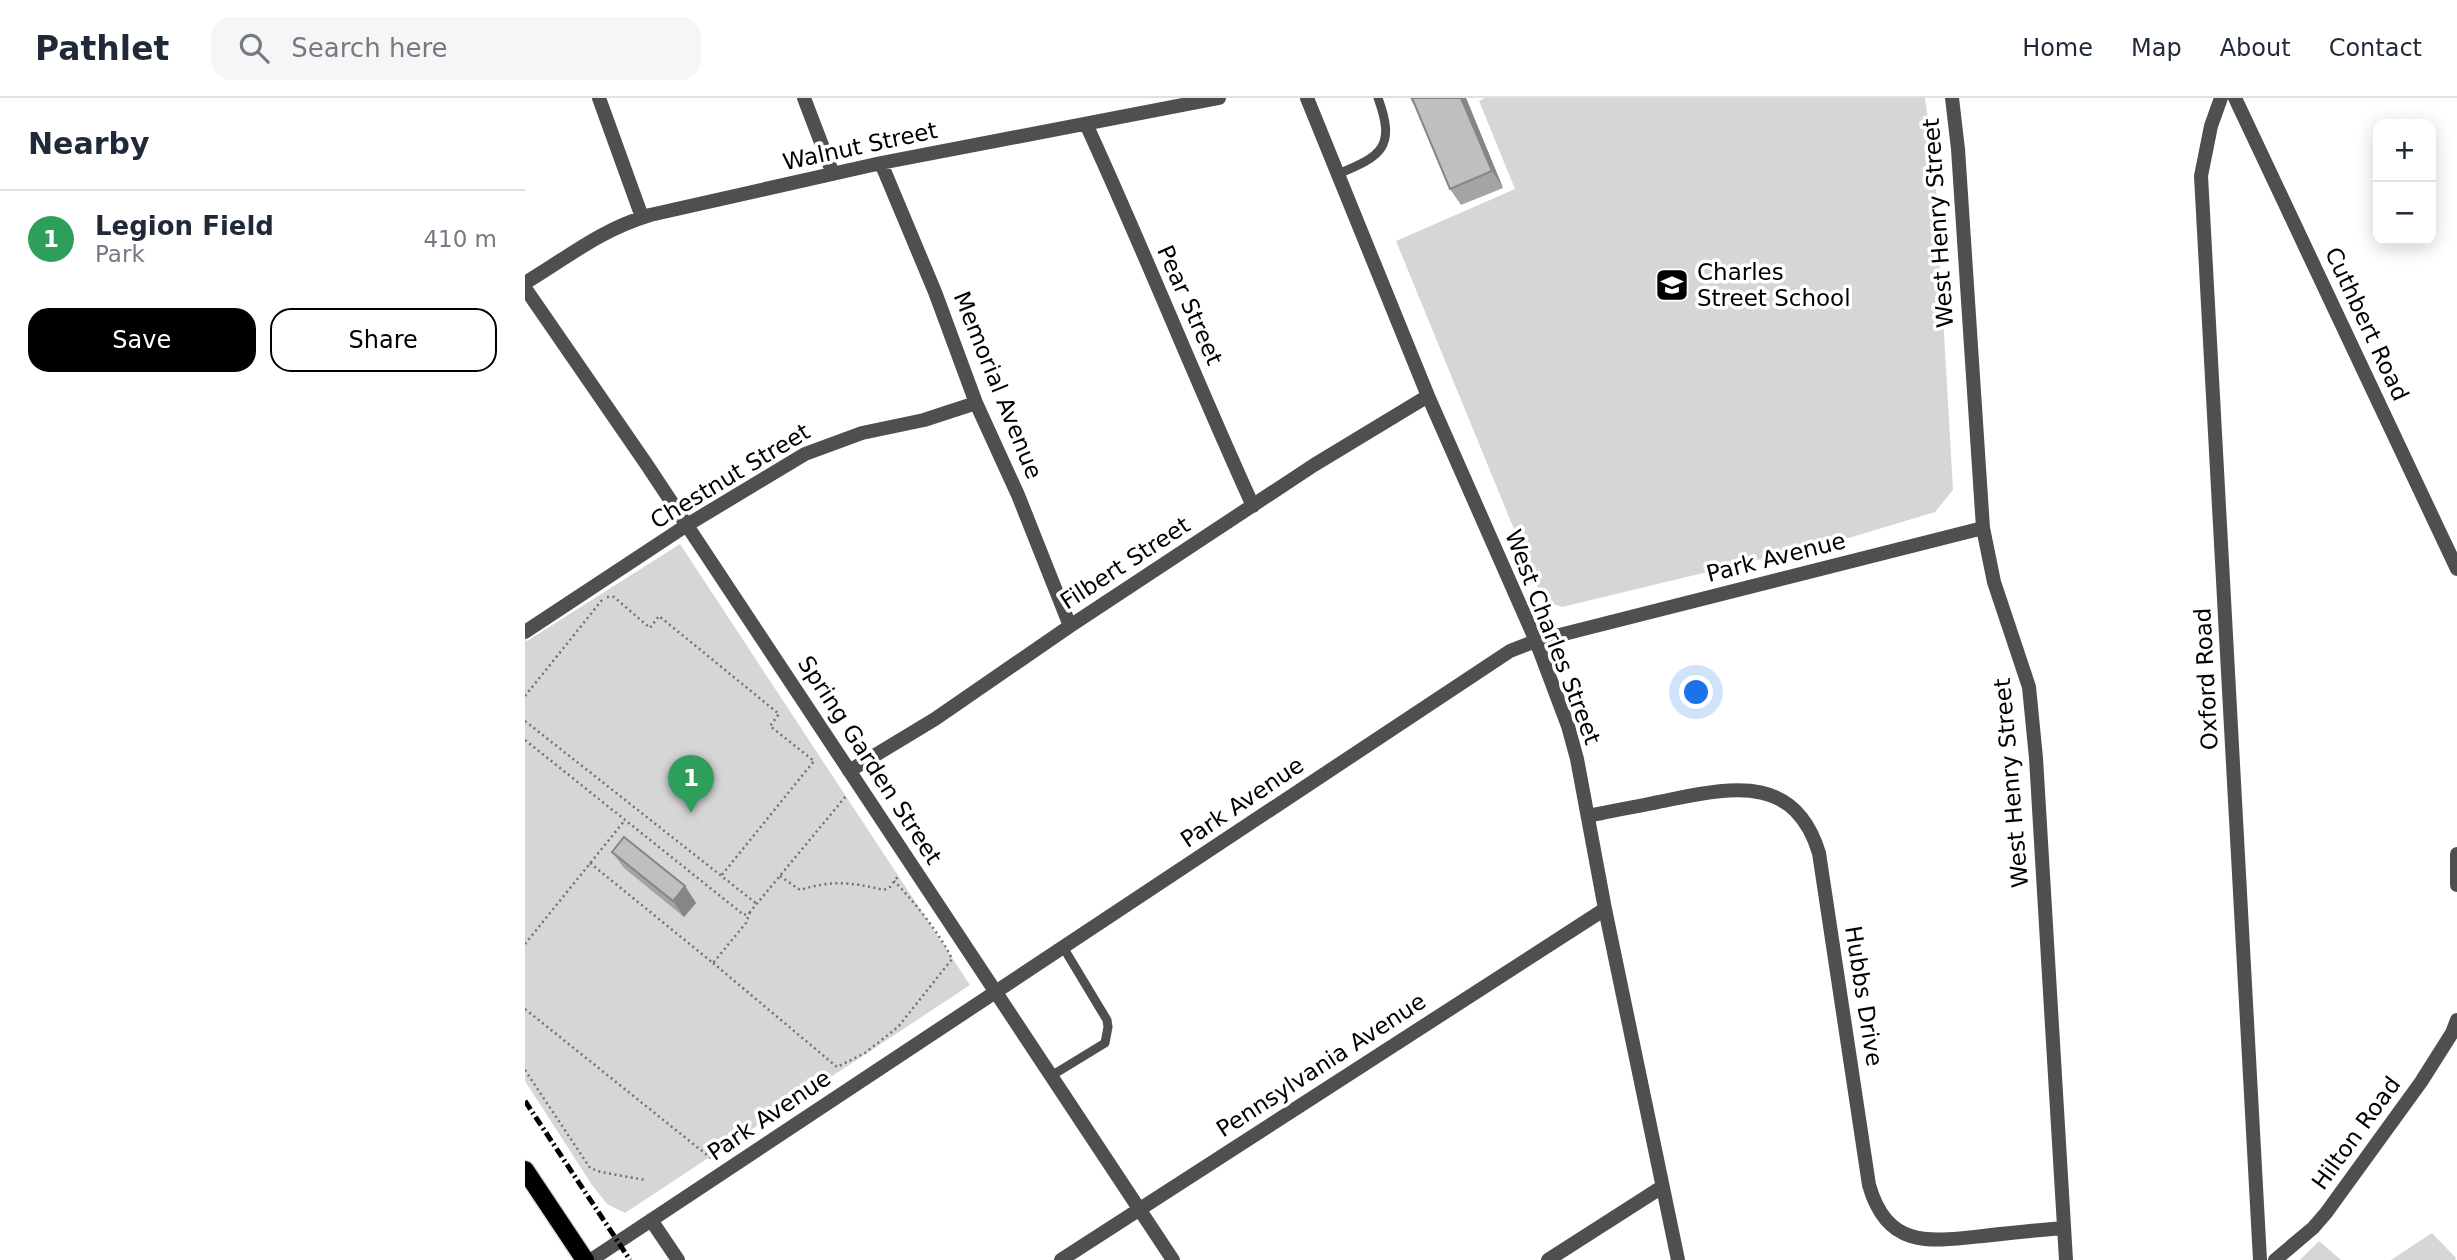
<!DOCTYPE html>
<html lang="en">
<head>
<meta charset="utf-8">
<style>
  :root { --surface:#fff; --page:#f6f6f7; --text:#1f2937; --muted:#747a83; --line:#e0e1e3; --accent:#000 }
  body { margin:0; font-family:"DejaVu Sans",sans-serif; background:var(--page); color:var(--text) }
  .controls { position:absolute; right:21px; top:21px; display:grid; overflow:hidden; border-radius:14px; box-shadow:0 4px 18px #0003 }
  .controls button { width:63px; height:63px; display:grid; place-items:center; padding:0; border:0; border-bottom:2px solid var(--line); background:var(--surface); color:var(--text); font:35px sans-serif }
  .you { position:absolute; left:1172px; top:595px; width:24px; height:24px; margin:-18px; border:5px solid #fff; border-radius:50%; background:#1a73e8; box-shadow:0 0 0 10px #1a73e833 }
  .badge { display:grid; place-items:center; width:46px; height:46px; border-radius:50%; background:var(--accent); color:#fff; font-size:23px; font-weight:700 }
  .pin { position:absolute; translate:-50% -58px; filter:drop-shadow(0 2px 4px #0008) }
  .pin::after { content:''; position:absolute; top:37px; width:24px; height:21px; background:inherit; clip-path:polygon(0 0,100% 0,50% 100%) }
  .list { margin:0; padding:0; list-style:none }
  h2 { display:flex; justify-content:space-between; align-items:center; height:91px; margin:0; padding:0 28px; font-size:30px }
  h2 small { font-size:23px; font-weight:400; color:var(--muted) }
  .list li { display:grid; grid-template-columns:46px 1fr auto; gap:21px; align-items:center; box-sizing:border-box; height:98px; padding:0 28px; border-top:2px solid var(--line) }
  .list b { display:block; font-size:26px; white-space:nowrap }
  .list p { margin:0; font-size:23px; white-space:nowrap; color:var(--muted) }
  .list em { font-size:23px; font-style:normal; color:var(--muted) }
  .actions { display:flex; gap:14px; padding:21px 28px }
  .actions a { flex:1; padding:16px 0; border:2px solid var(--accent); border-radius:21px; text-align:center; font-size:24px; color:var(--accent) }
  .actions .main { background:var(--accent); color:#fff }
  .icon { flex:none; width:38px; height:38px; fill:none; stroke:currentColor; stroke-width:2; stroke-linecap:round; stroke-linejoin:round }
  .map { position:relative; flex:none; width:1932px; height:1162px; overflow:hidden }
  header { display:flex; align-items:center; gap:42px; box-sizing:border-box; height:98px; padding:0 35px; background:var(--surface); border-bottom:2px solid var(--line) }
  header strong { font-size:33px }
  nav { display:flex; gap:38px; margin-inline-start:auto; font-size:24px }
  .search { width:490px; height:63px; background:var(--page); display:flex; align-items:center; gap:18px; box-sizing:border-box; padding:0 24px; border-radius:21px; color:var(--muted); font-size:26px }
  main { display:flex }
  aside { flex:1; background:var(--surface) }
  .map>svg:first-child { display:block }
  .green { fill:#d6d6d6 }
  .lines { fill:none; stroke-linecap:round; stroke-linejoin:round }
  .primary-casing { stroke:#dbdbdb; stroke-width:21 }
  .path { stroke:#717171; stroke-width:2.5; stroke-dasharray:2 3.5; stroke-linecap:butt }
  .service { stroke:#4f4f4f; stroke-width:9 }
  .minor { stroke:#4f4f4f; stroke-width:14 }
  .primary { stroke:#000; stroke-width:18 }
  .rail { stroke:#000; stroke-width:5; stroke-dasharray:10 3.5 2 3.5; stroke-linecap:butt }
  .wall { fill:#a4a4a4 }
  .shaded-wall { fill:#868686 }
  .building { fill:#bfbfbf; stroke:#868686; stroke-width:2 }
  .labels { text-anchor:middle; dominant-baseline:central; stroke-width:7; stroke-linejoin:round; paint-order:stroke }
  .street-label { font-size:23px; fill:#000; stroke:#fff }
  .poi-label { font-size:23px; fill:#000; stroke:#fff; text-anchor:start }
</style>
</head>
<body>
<header>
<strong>Pathlet</strong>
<div class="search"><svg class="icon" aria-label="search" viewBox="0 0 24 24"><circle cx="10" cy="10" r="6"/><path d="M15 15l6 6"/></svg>Search here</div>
<nav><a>Home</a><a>Map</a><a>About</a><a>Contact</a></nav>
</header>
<main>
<aside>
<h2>Nearby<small></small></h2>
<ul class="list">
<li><span class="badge" style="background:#2e9e5b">1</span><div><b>Legion Field</b><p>Park</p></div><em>410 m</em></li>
</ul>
<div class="actions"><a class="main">Save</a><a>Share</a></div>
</aside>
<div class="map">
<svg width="1932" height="1162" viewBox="0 0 1932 1162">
  <rect width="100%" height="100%" fill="#fff"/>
  <path class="green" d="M 960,0 L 1400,0 L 1409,61 L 1428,392 L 1410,414 L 1327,439 L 1037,509 L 1018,502 L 871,143 L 990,91 L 954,3 Z
    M 155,446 L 445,887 L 100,1115 L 82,1106 L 67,1087 L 0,983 L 0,541 L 2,543 Z
    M 1907,1135 L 1931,1160 L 1930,1162 L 1866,1162 Z
    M 1794,1143 L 1816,1162 L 1775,1162 Z"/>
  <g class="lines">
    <defs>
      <path id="primary" d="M 0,1072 L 60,1162"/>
    </defs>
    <use href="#primary" class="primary-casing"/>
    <path class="path" d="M 82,499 L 89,499 L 125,530 L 134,518 L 254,616 L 245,628 L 289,663 L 196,778
      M 0,598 L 77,502
      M 0,623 L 232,806
      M 0,642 L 219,817 L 225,814 L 321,698
      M 65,765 L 188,865 L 221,825 L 225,814
      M 255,778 L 275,792 C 308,782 325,784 359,792 L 365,789 L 374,777
      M 0,846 L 100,722
      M 188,865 L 312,969 L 340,955 L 373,929 L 427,861 C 416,837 388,802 369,783
      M 0,911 L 187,1061
      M 0,972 L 65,1070 L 76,1074 L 120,1082"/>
    <path class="service" d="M 813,76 C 857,58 871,49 853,0
      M 526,978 L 580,945 L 583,929 L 582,922 L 538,849"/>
    <path class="minor" d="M 74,0 L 117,119
      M 279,0 L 308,76
      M 782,0 L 903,298 L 1011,543 L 1043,628 L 1052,661 L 1080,811 L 1153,1162
      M 1427,0 L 1433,51 L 1458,430 L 1469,484 L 1504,589 L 1511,660 L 1541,1162
      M 1696,0 L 1686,28 L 1676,78 L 1735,1162
      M 1710,0 L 1932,471
      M 561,26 C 619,152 670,281 728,408
      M 356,65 L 410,194 L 451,305 L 493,397 L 545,528
      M 0,185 C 45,158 73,133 125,117 L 356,65 L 694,0
      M 0,190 L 122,367 L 648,1162
      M 0,534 L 162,427 L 280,356 L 337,335 L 399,322 L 451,305
      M 324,673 L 410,621 L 545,528 L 789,367 L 903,298
      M 1063,718 C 1091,712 1120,707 1148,701 C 1212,688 1271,679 1294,755 L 1344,1087 C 1362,1150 1403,1144 1458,1138 C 1485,1135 1512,1132 1539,1130
      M 1932,756 L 1932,787
      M 126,1122 L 153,1162
      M 66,1162 L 985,553 L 1011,543 L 1458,430
      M 536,1162 L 1080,811
      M 1023,1162 L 1137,1089
      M 1750,1162 L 1788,1130 L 1801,1115 L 1896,984 L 1927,935 L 1932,922"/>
    <use href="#primary" class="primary"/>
    <path class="rail" d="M 0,1003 L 105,1162"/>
  </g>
  <path class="wall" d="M 885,0 L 941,0 L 978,90 L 936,107 L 925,91 L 891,10 Z
    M 87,754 L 160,788 L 171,805 L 159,819 L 99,770 Z"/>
  <path class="shaded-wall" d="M 936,0 L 941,0 L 978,90 L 967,73 Z
    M 160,788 L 171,805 L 159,819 L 148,803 Z"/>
  <path class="building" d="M 887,0 L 936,0 L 967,73 L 925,91 Z
    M 99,739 L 160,788 L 148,803 L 87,754 Z"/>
  <defs>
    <symbol id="school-square" viewBox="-11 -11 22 22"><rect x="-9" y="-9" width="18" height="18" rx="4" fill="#000" stroke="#fff"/><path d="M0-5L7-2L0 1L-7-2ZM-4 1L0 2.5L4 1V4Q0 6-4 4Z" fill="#fff"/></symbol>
  </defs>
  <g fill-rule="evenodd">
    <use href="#school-square" x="1128" y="168" width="38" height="38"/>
  </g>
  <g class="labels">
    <g class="street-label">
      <text transform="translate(335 48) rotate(-12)">Walnut Street</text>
      <text transform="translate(1413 125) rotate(-94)">West Henry Street</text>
      <text transform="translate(665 207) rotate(66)">Pear Street</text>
      <text transform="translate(1842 226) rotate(65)">Cuthbert Road</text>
      <text transform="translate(473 287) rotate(68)">Memorial Avenue</text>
      <text transform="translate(205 378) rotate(-31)">Chestnut Street</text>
      <text transform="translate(1251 459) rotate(-14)">Park Avenue</text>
      <text transform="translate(600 465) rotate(-33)">Filbert Street</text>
      <text transform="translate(1028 539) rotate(69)">West Charles Street</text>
      <text transform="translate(1681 581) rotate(-93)">Oxford Road</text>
      <text transform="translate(345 662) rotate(57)">Spring Garden Street</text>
      <text transform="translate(1486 685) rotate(-95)">West Henry Street</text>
      <text transform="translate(717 704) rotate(-34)">Park Avenue</text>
      <text transform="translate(1339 898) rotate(81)">Hubbs Drive</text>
      <text transform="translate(796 967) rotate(-33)">Pennsylvania Avenue</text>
      <text transform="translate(244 1017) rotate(-34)">Park Avenue</text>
      <text transform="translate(1831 1035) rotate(-54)">Hilton Road</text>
    </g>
    <g class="poi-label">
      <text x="1172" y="174">Charles<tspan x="1172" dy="26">Street School</tspan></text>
    </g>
  </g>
</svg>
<div class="controls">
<button>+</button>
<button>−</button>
</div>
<div class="you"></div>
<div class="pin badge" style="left:166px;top:715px;background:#2e9e5b">1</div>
</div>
</main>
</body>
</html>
